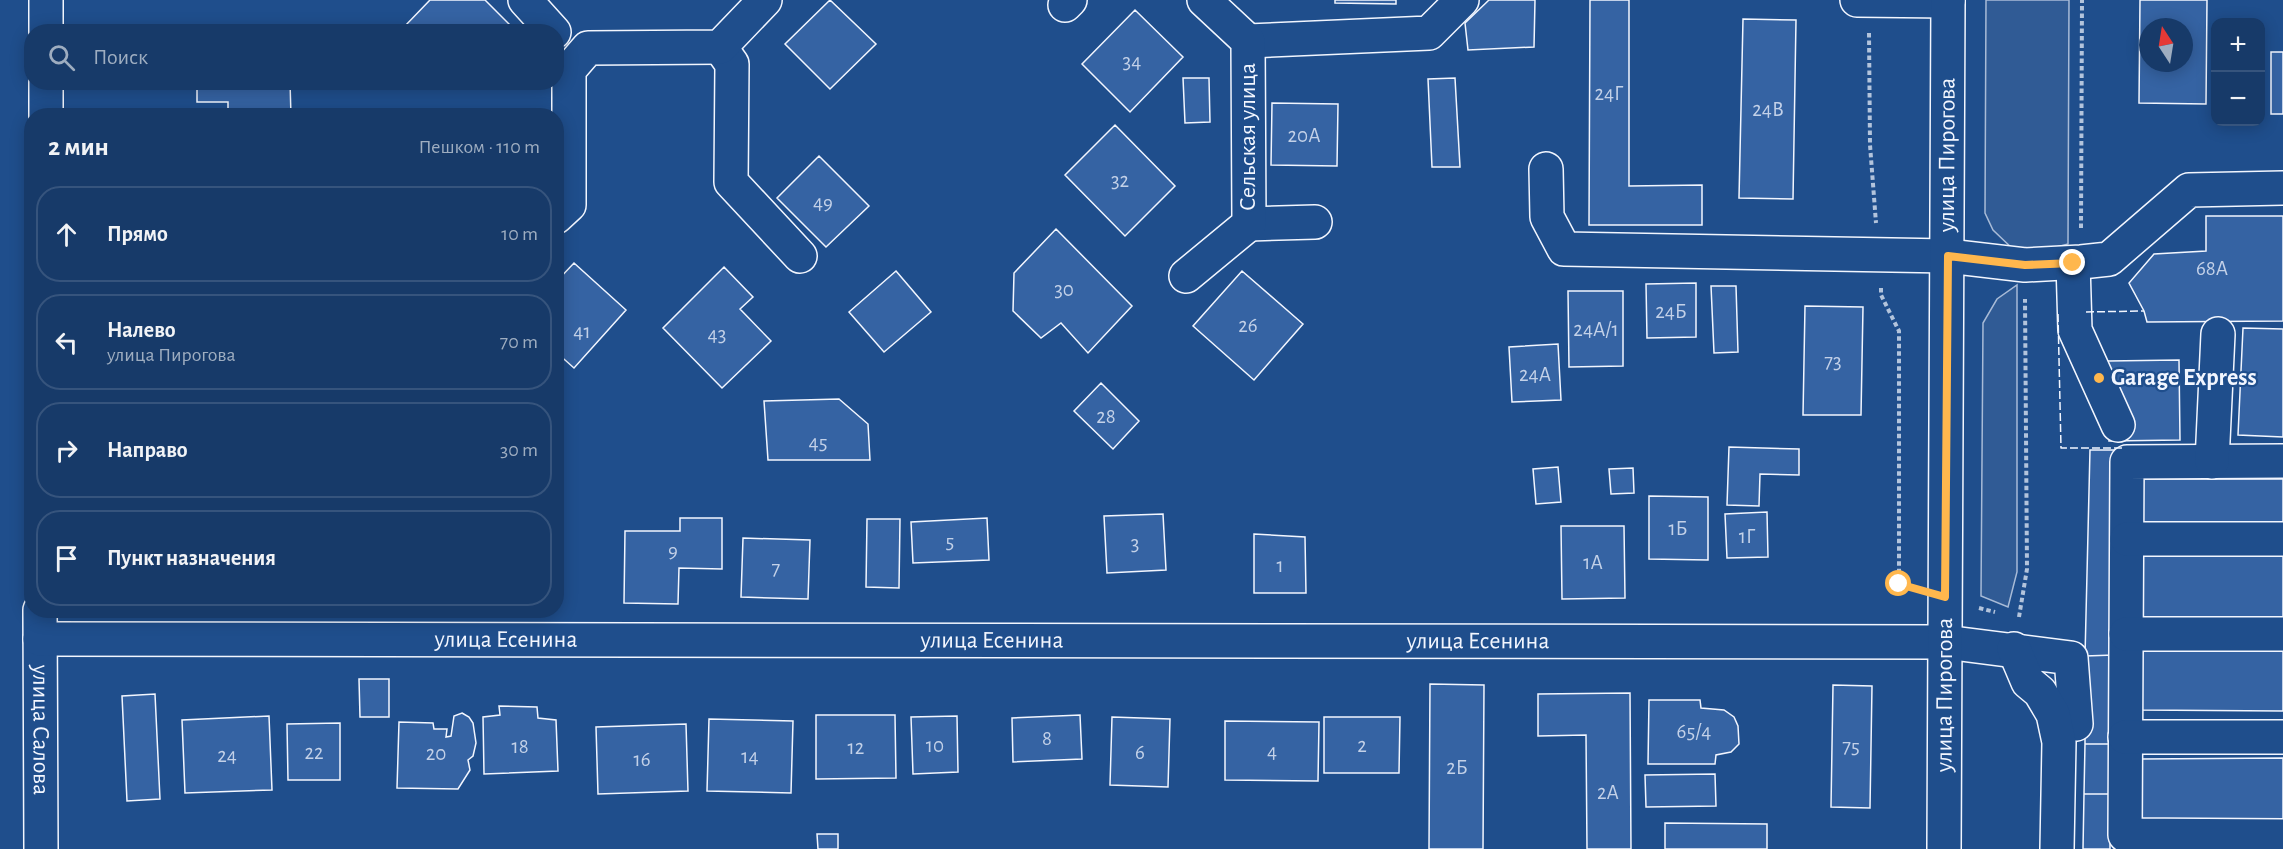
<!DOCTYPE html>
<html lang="ru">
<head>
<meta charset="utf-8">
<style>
  :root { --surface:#173a69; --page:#244571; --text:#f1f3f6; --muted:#9eadc0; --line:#36547d }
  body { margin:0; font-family:"Alegreya Sans",sans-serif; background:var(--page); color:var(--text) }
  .controls { position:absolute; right:18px; top:18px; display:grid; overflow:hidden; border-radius:12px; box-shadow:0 3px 15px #0003 }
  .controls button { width:54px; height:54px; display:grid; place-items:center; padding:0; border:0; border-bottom:2px solid var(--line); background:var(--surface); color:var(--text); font:30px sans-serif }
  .compass { position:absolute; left:2139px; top:18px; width:54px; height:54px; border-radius:50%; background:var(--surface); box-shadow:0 3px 15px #0003; rotate:348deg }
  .stop { position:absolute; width:18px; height:18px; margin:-14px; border:4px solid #ffb74d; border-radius:50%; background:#fff }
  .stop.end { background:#ffb74d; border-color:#fff; box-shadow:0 2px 6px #0008 }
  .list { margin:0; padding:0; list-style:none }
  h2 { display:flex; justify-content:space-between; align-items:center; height:78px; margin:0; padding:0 24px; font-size:26px }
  h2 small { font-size:20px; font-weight:400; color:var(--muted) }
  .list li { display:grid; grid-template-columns:39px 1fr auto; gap:18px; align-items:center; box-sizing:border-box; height:96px; margin:0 12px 12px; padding:0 12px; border:2px solid var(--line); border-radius:24px }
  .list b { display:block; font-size:22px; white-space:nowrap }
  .list p { margin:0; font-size:20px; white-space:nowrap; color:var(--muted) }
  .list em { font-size:20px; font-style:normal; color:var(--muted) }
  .icon { flex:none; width:33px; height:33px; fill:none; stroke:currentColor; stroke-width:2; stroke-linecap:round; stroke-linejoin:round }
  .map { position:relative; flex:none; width:2283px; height:849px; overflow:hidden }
  .search { position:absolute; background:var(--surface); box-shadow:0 3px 15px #0003; left:24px; top:24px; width:540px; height:66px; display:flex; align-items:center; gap:15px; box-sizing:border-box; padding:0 21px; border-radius:24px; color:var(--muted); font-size:22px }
  .panel { position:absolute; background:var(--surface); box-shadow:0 3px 15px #0003; left:24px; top:108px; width:540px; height:510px; border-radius:24px }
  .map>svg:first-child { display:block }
  .green { fill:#305b95; stroke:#a8bbd7; stroke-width:1.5 }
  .building { fill:#3563a3; stroke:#f2f6ff; stroke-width:1.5; fill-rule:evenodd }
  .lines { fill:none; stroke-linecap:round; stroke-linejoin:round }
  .minor-casing { stroke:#f2f6ff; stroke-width:36 }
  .major-casing { stroke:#f2f6ff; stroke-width:36 }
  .path { stroke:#b3c4dc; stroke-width:4; stroke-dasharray:4.5 3; stroke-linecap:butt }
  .minor { stroke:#1f4e8c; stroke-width:33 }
  .major { stroke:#1f4e8c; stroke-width:33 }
  .fence { stroke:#f2f6ff; stroke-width:1.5; stroke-dasharray:8 3; stroke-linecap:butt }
  .route { stroke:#ffb74d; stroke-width:8 }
  .poi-dot { fill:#ffb74d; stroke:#1f4e8c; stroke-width:2 }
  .labels { text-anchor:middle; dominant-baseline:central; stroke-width:4.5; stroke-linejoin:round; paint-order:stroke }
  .number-label { font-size:21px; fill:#c3d1e8 }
  .street-label { font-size:24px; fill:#f2f6ff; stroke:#1f4e8c }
  .poi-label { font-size:24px; font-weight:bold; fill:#f2f6ff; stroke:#1f4e8c; text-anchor:start }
</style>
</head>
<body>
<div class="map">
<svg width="2283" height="849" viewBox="0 0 2283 849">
  <rect width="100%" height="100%" fill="#1f4e8c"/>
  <path class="green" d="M 1986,0 L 2069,0 L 2068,244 L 2046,250 L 2015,251 L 1993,230 L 1985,213 Z
    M 2017,285 L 2017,572 L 2008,607 L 1981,596 L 1983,323 L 1997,299 Z"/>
  <path class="building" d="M 430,0 L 485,0 L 510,25 L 504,32 L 406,32 L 403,28 Z
    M 830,0 L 876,44 L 830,89 L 785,44 Z
    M 1335,0 L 1396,0 L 1396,4 L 1335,3 Z
    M 1489,0 L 1535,0 L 1534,47 L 1468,50 L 1465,23 Z
    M 1590,0 L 1629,0 L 1629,186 L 1702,185 L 1702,225 L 1589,225 Z
    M 2140,0 L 2207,0 L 2206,104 L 2139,103 ZM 2148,27 L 2184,27 L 2184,63 L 2148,63 Z
    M 1135,10 L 1183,57 L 1130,112 L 1082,64 Z
    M 1743,19 L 1796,20 L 1793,199 L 1739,198 Z
    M 2271,52 L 2283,52 L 2283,114 L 2271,114 Z
    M 1183,78 L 1209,78 L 1210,122 L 1185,123 Z
    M 1455,78 L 1460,167 L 1432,167 L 1428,79 Z
    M 197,82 L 290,82 L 291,116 L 228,116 L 228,102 L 197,102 Z
    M 1272,103 L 1338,104 L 1337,166 L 1271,165 Z
    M 1115,125 L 1175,186 L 1125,236 L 1065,175 Z
    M 819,156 L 869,206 L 826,247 L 777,198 Z
    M 2206,216 L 2283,216 L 2283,321 L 2147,322 L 2144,311 L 2129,283 L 2154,254 L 2206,251 Z
    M 1056,229 L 1132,306 L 1088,353 L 1061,323 L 1041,338 L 1013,311 L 1014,273 Z
    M 574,263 L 626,310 L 574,368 L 556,352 L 556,282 Z
    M 724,267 L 753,297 L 740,309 L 771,341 L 722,388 L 663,328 Z
    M 896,271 L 931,312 L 884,352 L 849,312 Z
    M 1242,271 L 1303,324 L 1254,380 L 1193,326 Z
    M 1696,283 L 1696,337 L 1647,338 L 1646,284 Z
    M 1711,286 L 1736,286 L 1738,352 L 1714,353 Z
    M 1568,291 L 1623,291 L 1623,366 L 1569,367 Z
    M 1805,306 L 1863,307 L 1861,415 L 1803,415 Z
    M 2243,328 L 2283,329 L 2283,437 L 2238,435 Z
    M 1558,344 L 1561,400 L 1512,402 L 1509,347 Z
    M 2179,360 L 2180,440 L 2109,441 L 2108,361 Z
    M 1101,383 L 1139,421 L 1113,449 L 1074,411 Z
    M 839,399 L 868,424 L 870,460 L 768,460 L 764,401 Z
    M 1729,447 L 1799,449 L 1799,475 L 1760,474 L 1759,506 L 1727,505 Z
    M 2090,450 L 2119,450 L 2114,655 L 2085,656 Z
    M 1558,467 L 1561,502 L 1536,504 L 1533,469 Z
    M 1633,468 L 1634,493 L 1611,494 L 1609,469 Z
    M 2138,479 L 2283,479 L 2283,522 L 2139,522 Z
    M 1649,496 L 1708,497 L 1708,560 L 1649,559 Z
    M 1767,512 L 1768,557 L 1727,558 L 1725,514 Z
    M 1163,514 L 1166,570 L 1107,573 L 1104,516 Z
    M 680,518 L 722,518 L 722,569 L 679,568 L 678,604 L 624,603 L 625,531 L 680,531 Z
    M 987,518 L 989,560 L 913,563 L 911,522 Z
    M 867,519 L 900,519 L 899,588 L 866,587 Z
    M 1561,526 L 1624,526 L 1625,598 L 1562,599 Z
    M 1254,534 L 1305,537 L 1306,593 L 1254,593 Z
    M 743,538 L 810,540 L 808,599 L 741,597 Z
    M 2143,556 L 2283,556 L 2283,618 L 2141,617 Z
    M 2283,649 L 2283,711 L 2138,710 L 2141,650 Z
    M 2114,655 L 2112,744 L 2085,744 L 2085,656 Z
    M 359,679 L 389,679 L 389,717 L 360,717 Z
    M 1430,684 L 1484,685 L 1483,849 L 1429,849 Z
    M 1833,685 L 1872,686 L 1870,808 L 1831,807 Z
    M 1630,693 L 1631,849 L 1587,849 L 1586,735 L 1538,736 L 1538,694 Z
    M 155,694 L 160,799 L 127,801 L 122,696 Z
    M 1649,700 L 1700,700 L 1701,708 L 1724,710 L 1734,717 L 1738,726 L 1739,744 L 1731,752 L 1716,755 L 1715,764 L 1648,764 Z
    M 499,706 L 537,707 L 538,718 L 556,720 L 558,771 L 484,774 L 483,717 L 500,715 Z
    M 462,713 L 469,717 L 473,723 L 476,743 L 473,756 L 468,760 L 470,770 L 458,789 L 397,788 L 399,722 L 433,723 L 434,729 L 447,729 L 446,737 L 451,736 L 454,716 Z
    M 816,715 L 895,715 L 896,778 L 816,779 Z
    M 1080,715 L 1082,759 L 1013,762 L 1012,718 Z
    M 269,716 L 272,790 L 185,793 L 182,720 Z
    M 957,716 L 958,772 L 913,774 L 911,717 Z
    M 1112,717 L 1170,719 L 1168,787 L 1110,785 Z
    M 1324,717 L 1400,717 L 1399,773 L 1324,773 Z
    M 709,719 L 793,721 L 791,793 L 707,791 Z
    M 1225,721 L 1319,722 L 1318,781 L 1225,780 Z
    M 340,723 L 340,780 L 288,780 L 287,724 Z
    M 686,724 L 688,791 L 598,794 L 596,727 Z
    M 2085,744 L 2112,744 L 2110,794 L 2084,794 Z
    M 2283,758 L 2283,820 L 2139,819 L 2141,759 Z
    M 1715,774 L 1716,806 L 1646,807 L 1645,775 Z
    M 2084,794 L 2110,794 L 2110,849 L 2083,849 Z
    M 1665,823 L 1767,824 L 1767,849 L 1665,849 Z
    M 817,834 L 838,834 L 838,849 L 818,849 Z"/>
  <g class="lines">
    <defs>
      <g id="minor">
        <path d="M 525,0 L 554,32"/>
        <path d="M 1857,0 L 1948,1"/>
        <path d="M 1065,5 L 1070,0"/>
        <path d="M 46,32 L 46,0"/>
        <path d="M 1248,41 L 1429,33 L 1462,0"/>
        <path d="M 720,47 L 732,64 L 731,182 L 800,256"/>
        <path d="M 46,116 L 46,82"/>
        <path d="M 1546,169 L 1547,217 L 1564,249 L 1948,256 L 2025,265 L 2081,262 L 2109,259 L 2189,190 L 2283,188"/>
        <path d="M 556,217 L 569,205 L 569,70 L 588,48 L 720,47 L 765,0"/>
        <path d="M 1249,224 L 1315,222"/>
        <path d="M 2073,263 L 2075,330 L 2118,425"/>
        <path d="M 1186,276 L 1249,224 L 1248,41 L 1204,0"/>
        <path d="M 2283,461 L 2127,462 L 2125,835 L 2283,836"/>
        <path d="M 2212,462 L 2218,334"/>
        <path d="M 2127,539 L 2283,539"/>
        <path id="s1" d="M 40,610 L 41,849"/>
        <path d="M 2126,634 L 2283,634"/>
        <path id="s2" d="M 40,639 L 1945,642 L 2071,658 L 2076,724"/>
        <path d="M 2014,649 L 2028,682 L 2040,692 L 2053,714 L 2059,742 L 2057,849"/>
        <path d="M 2125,737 L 2283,737"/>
      </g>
      <g id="major">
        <path id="s3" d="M 1944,849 L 1948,0"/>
      </g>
    </defs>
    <use href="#minor" class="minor-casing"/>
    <use href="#major" class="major-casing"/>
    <path class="path" d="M 1869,33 L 1870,145 L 1876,223
      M 2081,228 L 2082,0
      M 1881,288 L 1881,295 L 1899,331 L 1899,584 L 1912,588
      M 1979,608 L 1995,612
      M 2019,617 L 2027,569 L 2025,299"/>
    <use href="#minor" class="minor"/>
    <use href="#major" class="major"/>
    <path class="fence" d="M 2086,312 L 2144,311
      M 2058,314 L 2061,448 L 2123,448"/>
  </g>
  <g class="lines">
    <path class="route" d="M 1899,584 L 1945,597 L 1948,256 L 2025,265 L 2073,263"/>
  </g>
  <circle class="poi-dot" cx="2099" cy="378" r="6"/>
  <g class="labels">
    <g class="number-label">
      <text x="1132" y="61">34</text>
      <text x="1609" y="93">24Г</text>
      <text x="1768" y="109">24В</text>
      <text x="1304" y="135">20А</text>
      <text x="1120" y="180">32</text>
      <text x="823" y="202">49</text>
      <text x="2212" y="268">68А</text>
      <text x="1064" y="289">30</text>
      <text x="1671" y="311">24Б</text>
      <text x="1248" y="325">26</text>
      <text x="1596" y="329">24А/1</text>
      <text x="582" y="331">41</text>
      <text x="717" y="334">43</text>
      <text x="1833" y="361">73</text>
      <text x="1535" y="374">24А</text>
      <text x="1106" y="416">28</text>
      <text x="818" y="442">45</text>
      <text x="1678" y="528">1Б</text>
      <text x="1747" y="536">1Г</text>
      <text x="950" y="541">5</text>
      <text x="1135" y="543">3</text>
      <text x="673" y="550">9</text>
      <text x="1593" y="562">1А</text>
      <text x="1280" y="565">1</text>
      <text x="776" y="568">7</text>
      <text x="1694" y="731">65/4</text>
      <text x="1047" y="738">8</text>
      <text x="935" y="745">10</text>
      <text x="1362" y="745">2</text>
      <text x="520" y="746">18</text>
      <text x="1851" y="746">75</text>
      <text x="856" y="747">12</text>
      <text x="1272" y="751">4</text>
      <text x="314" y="752">22</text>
      <text x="1140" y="752">6</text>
      <text x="436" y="753">20</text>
      <text x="227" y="755">24</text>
      <text x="750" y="756">14</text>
      <text x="642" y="759">16</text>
      <text x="1457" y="767">2Б</text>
      <text x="1608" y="792">2А</text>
    </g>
    <g class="street-label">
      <text transform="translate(1248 137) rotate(-90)">Сельская улица</text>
      <text stroke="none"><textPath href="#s3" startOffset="694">улица Пирогова</textPath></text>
      <text stroke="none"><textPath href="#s2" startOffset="466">улица Есенина</textPath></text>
      <text stroke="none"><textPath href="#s2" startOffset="952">улица Есенина</textPath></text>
      <text stroke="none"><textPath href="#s2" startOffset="1438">улица Есенина</textPath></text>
      <text stroke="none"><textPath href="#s3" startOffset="154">улица Пирогова</textPath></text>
      <text stroke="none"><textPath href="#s1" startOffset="120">улица Салова</textPath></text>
    </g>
    <g class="poi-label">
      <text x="2111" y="378">Garage Express</text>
    </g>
  </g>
</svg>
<div class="controls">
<button>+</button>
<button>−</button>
</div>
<svg class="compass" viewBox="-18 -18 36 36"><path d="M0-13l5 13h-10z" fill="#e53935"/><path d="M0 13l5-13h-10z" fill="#9eadc0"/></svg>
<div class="stop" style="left:1899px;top:584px"></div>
<div class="stop end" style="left:2073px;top:263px"></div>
<div class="search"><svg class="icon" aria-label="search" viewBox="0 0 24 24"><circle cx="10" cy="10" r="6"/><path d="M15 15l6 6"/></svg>Поиск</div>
<section class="panel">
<h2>2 мин<small>Пешком · 110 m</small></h2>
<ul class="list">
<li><svg class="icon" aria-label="ahead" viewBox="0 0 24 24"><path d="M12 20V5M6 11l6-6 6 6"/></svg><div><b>Прямо</b></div><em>10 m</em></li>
<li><svg class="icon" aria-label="left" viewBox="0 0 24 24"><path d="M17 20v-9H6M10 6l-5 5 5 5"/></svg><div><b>Налево</b><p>улица Пирогова</p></div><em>70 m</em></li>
<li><svg class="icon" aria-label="right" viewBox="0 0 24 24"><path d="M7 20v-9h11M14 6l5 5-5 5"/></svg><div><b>Направо</b></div><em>30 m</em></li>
<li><svg class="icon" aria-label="arrive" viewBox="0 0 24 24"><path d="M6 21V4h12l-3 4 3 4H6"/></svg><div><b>Пункт назначения</b></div></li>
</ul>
</section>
</div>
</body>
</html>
